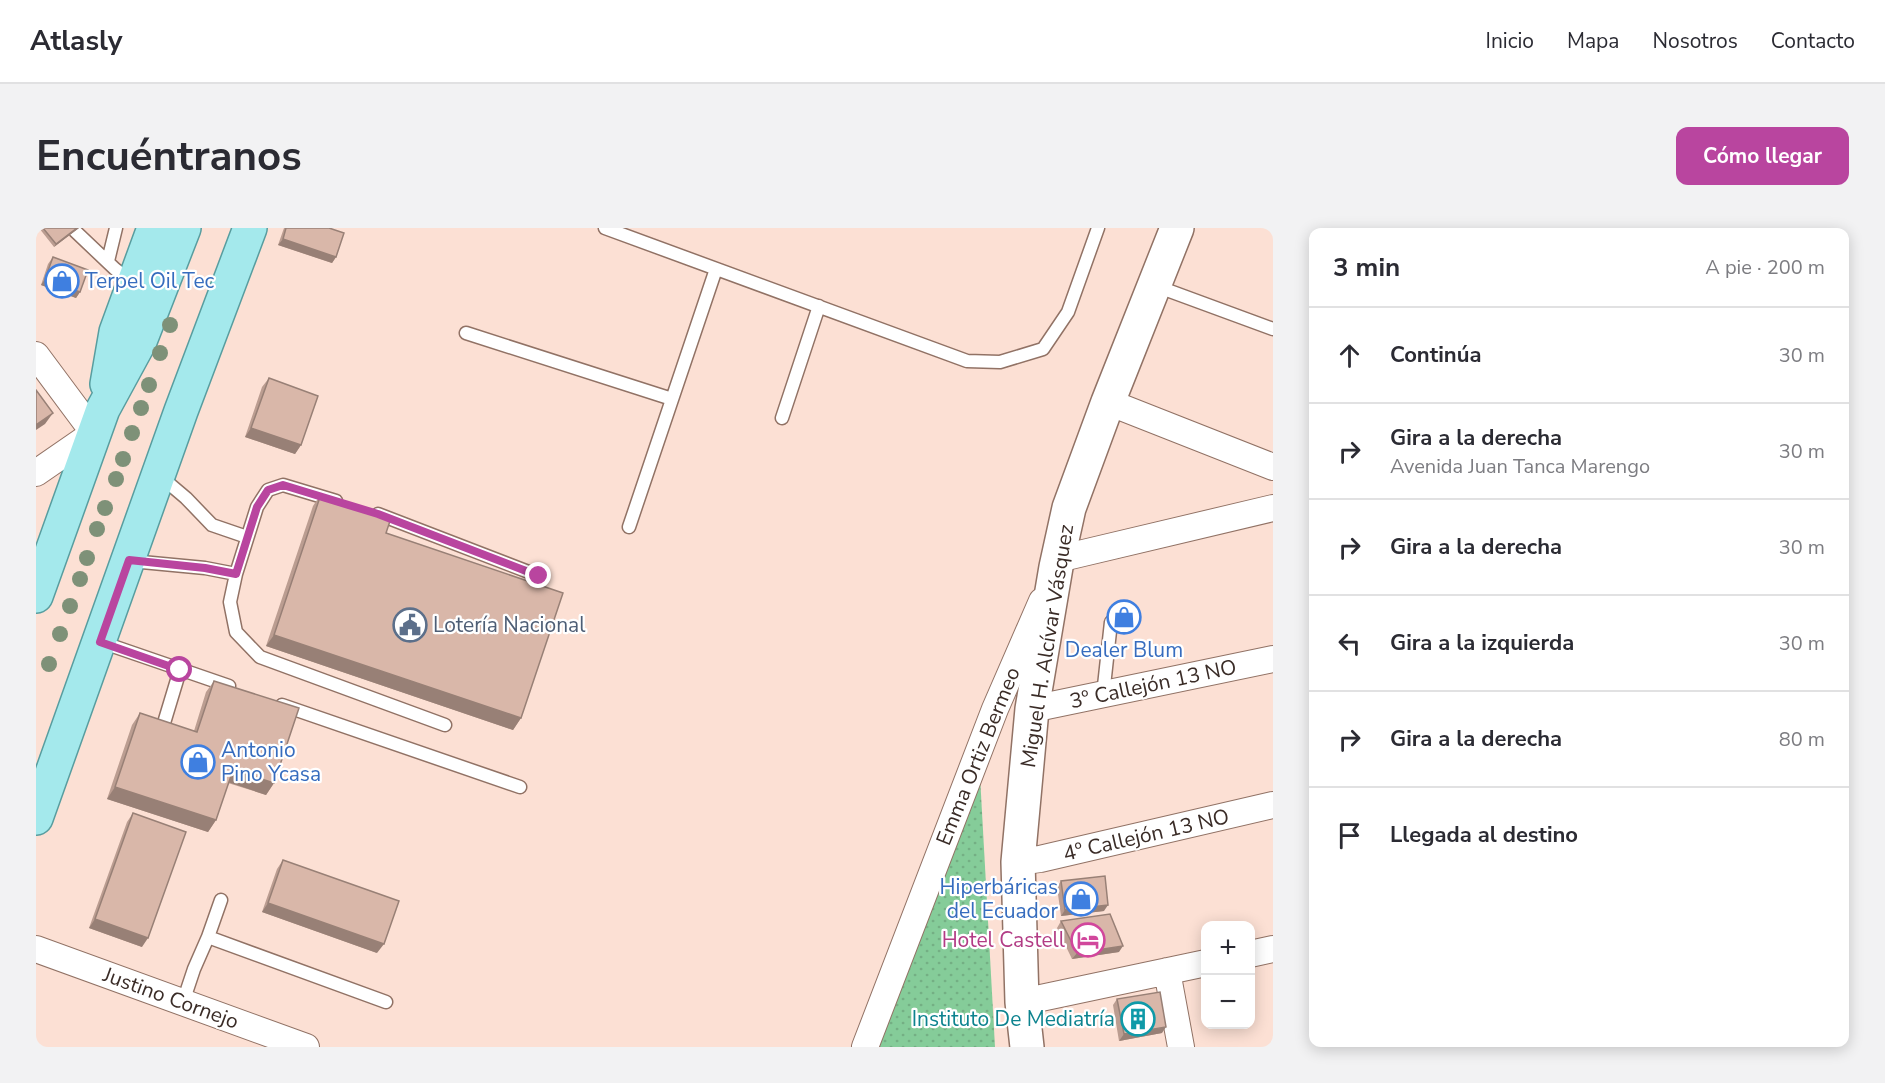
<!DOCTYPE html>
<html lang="es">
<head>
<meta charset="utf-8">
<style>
  :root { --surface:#fff; --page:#f2f2f3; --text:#2b2b33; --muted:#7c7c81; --line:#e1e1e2; --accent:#b9459f }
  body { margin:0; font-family:"Nunito Sans",sans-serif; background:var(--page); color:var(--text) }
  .controls { position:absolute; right:18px; bottom:18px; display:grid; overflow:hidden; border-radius:12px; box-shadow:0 3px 15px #0003 }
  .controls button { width:54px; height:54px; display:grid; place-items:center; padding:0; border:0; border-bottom:2px solid var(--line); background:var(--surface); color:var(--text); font:30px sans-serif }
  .stop { position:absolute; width:18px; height:18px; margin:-14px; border:4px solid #b9459f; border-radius:50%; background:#fff }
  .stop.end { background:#b9459f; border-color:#fff; box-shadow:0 2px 6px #0008 }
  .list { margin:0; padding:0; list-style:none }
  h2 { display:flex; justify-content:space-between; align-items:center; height:78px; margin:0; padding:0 24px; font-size:26px }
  h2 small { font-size:20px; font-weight:400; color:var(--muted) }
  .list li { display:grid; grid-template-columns:39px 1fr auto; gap:18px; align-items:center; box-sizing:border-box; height:96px; padding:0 24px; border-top:2px solid var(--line) }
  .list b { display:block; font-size:22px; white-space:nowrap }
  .list p { margin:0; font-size:20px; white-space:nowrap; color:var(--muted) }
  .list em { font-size:20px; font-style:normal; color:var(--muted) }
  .icon { flex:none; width:33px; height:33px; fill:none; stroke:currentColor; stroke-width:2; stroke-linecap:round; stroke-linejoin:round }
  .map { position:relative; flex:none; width:1237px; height:819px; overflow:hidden; border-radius:12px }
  header { display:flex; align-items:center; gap:36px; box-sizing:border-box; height:84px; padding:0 30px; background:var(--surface); border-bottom:2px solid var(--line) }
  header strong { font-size:28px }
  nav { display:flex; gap:33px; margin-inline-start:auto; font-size:21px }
  .intro { display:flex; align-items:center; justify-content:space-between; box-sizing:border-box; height:144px; padding:0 36px }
  h1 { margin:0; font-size:42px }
  .button { padding:15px 27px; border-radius:12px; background:var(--accent); color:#fff; font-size:21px; font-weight:700 }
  main { display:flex; gap:36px; padding:0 36px }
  aside { flex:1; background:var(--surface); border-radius:12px; box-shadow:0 3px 15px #0003 }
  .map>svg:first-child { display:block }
  .park { fill:url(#park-dots) }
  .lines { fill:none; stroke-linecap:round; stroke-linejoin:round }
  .lane-casing { stroke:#917265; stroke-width:15 }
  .street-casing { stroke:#917265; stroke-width:28 }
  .secondary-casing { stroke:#917265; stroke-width:36 }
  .primary-casing { stroke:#589d9f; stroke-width:36 }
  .lane { stroke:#fff; stroke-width:12 }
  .street { stroke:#fff; stroke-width:26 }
  .secondary { stroke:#fff; stroke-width:33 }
  .primary { stroke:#a4e9ec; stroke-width:33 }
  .tree { fill:#7e9178 }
  .wall { fill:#bb9d91 }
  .shaded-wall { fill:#988076 }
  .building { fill:#d9b7a9; stroke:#988076; stroke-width:1.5 }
  .route { stroke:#b9459f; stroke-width:8 }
  .labels { text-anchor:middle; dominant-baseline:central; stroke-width:4.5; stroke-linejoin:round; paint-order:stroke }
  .shop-label { font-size:21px; fill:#366cbe; stroke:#fff; text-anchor:start }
  .service-label { font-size:21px; fill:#4e5e75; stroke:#fff; text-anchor:start }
  .street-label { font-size:21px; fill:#3a2c27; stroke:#fff }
  .hotel-label { font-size:21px; fill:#b23c85; stroke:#fff; text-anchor:end }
  .culture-label { font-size:21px; fill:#0d838f; stroke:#fff; text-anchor:end }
</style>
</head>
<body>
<header>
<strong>Atlasly</strong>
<nav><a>Inicio</a><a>Mapa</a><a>Nosotros</a><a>Contacto</a></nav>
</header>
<div class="intro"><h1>Encuéntranos</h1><a class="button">Cómo llegar</a></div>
<main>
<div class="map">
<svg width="1237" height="819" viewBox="0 0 1237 819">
  <defs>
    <pattern id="park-dots" width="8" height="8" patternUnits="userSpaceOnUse" patternTransform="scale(1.5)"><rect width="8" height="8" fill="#85cc99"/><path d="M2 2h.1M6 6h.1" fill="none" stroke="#74af84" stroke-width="1.8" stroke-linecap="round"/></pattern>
  </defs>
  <rect width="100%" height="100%" fill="#fce0d4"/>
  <path class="park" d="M 943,530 L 959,819 L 840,819 Z"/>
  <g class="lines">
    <defs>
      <path id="lane" d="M 569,0 L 931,133 L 964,134 L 1007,121 L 1032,84 L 1062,0
        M 39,3 L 79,41 L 96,54
        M 72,33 L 80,0
        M 1120,58 L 1237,101
        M 430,105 L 636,171
        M 746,190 L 783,78
        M 124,248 L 150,270 L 176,297 L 211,309
        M 300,273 L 247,257 L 232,262 L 221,279 L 200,346 L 194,374 L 200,404 L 224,429 L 409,497
        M 342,286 L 503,348
        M 593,299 L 680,41
        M 95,333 L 169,340 L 200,346
        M 65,414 L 193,458
        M 1067,467 L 1075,394
        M 246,477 L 484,559
        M 128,495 L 144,442
        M 172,709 L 185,672
        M 147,774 L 158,741 L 172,709 L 350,774"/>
      <path id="street" d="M 0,127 L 58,205 L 0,245
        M 1072,174 L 1237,239
        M 1022,331 L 1237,280
        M 996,481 L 1237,431
        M 982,634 L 1004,631 L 1237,577
        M 0,721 L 270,819
        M 1214,726 L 1237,721
        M 1131,743 L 1145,819
        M 986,774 L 1170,735
        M 829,819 L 959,481 L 1006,373"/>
      <path id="secondary" d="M 991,819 L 986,774 L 982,634 L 996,481 L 1020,339 L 1033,280 L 1072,174 L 1141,0"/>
      <path id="primary" d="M 71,156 L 80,104 L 118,0
        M 0,368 L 67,181 L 104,113 L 148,0
        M 0,590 L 145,183 L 214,0"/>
    </defs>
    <use href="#lane" class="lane-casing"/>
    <use href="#street" class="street-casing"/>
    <use href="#secondary" class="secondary-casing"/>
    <use href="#primary" class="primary-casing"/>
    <use href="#lane" class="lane"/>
    <use href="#street" class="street"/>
    <use href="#secondary" class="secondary"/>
    <use href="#primary" class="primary"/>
  </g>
  <g class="tree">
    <circle cx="134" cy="97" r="8"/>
    <circle cx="124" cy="125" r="8"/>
    <circle cx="113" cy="157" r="8"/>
    <circle cx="105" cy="180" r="8"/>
    <circle cx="96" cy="205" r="8"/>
    <circle cx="87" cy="231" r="8"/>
    <circle cx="80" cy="251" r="8"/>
    <circle cx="69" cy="280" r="8"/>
    <circle cx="61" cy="301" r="8"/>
    <circle cx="51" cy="330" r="8"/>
    <circle cx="44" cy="351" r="8"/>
    <circle cx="34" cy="378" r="8"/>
    <circle cx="24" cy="406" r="8"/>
    <circle cx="13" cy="436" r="8"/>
  </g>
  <path class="wall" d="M 3,0 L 43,0 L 18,19 Z
    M 248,0 L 293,0 L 300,29 L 296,35 L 242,17 Z
    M 17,29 L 44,64 L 40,70 L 5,57 L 12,36 Z
    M 233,150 L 265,217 L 259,226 L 209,209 L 226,159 Z
    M 285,266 L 350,305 L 485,490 L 477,502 L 230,418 L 277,278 Z
    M 178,453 L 238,555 L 230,567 L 192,555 L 180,592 L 172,604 L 71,571 L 96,497 L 104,485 L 158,503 L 170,464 Z
    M 97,585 L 106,719 L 53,700 L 91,594 Z
    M 247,632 L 341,725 L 226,684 L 241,641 Z
    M 1025,653 L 1068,683 L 1025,688 L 1021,659 Z
    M 1025,693 L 1083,724 L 1036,731 L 1021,700 Z
    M 1081,771 L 1126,805 L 1083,813 L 1077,777 Z"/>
  <path class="shaded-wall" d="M 41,0 L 43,0 L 18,19 L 20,16 Z
    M 247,11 L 300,29 L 296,35 L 242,17 Z
    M 9,51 L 44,64 L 40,70 L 5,57 Z
    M 17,185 L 9,196 L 0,202 L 0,197 Z
    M 215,200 L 265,217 L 259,226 L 209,209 Z
    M 238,407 L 485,490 L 477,502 L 230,418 Z
    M 197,542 L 238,555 L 230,567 L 189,553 Z
    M 79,559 L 180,592 L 172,604 L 71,571 Z
    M 232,675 L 348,716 L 341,725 L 226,684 Z
    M 1072,677 L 1068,683 L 1025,688 L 1029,682 Z
    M 59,691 L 112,710 L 106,719 L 53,700 Z
    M 1087,718 L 1083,724 L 1036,731 L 1041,725 Z
    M 1130,799 L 1126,805 L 1083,813 L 1088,806 Z"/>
  <path class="building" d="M 7,0 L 41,0 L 20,16 Z
    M 250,0 L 293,0 L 308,5 L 300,29 L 247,11 Z
    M 17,29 L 52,42 L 44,64 L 9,51 Z
    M 233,150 L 282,168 L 265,217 L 215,200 Z
    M 0,162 L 17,185 L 0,197 Z
    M 285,266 L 355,290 L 350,305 L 527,365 L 485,490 L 238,407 Z
    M 178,453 L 263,480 L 238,555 L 197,542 L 180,592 L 79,559 L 104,485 L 161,504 Z
    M 97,585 L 150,604 L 112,710 L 59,691 Z
    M 247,632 L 363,673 L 348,716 L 232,675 Z
    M 1069,648 L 1072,677 L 1029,682 L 1025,653 Z
    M 1074,686 L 1087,718 L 1041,725 L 1025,693 Z
    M 1124,764 L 1130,799 L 1088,806 L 1081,771 Z"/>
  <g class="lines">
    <path class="route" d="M 144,442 L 64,414 L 93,332 L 169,340 L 200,346 L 221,279 L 232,262 L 247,257 L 342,286 L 503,348"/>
  </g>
  <defs>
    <symbol id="shop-ring" viewBox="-11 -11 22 22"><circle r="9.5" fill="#fff" stroke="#3f7fe0" stroke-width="1.5"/><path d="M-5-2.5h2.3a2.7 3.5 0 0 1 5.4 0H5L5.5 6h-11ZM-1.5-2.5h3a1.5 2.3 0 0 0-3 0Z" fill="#3f7fe0"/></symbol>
    <symbol id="civic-ring" viewBox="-11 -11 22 22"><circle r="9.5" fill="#fff" stroke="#5c6f8a" stroke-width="1.5"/><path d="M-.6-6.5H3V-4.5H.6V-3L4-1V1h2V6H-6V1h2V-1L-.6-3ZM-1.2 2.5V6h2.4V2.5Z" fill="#5c6f8a"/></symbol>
    <symbol id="hotel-ring" viewBox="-11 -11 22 22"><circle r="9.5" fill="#fff" stroke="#d1479c" stroke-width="1.5"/><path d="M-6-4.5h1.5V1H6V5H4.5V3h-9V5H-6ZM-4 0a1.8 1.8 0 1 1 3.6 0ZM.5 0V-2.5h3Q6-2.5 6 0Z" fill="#d1479c"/></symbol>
    <symbol id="building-ring" viewBox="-11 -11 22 22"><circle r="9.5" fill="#fff" stroke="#0f9aa8" stroke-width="1.5"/><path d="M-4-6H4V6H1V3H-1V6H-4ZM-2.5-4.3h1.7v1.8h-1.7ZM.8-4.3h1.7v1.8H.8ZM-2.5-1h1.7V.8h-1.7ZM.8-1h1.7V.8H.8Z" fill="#0f9aa8"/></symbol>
  </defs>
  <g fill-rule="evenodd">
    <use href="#shop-ring" x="7" y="34" width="38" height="38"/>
    <use href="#shop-ring" x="1069" y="370" width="38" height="38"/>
    <use href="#civic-ring" x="355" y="378" width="38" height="38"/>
    <use href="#shop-ring" x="143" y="515" width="38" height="38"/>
    <use href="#shop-ring" x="1026" y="652" width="38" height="38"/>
    <use href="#hotel-ring" x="1033" y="693" width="38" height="38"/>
    <use href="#building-ring" x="1083" y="772" width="38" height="38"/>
  </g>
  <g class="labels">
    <g class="shop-label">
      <text x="49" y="53">Terpel Oil Tec</text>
      <text x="1088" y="422" text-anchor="middle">Dealer Blum</text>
      <text x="185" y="522">Antonio<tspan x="185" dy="24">Pino Ycasa</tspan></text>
      <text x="1022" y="659" text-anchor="end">Hiperbáricas<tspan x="1022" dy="24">del Ecuador</tspan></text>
    </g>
    <g class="service-label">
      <text x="397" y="397">Lotería Nacional</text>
    </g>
    <g class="street-label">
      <text transform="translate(1011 418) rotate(-81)">Miguel H. Alcívar Vásquez</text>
      <text transform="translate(1117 456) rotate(-12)">3º Callejón 13 NO</text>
      <text transform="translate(942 528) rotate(-68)">Emma Ortiz Bermeo</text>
      <text transform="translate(1110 607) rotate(-13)">4º Callejón 13 NO</text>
      <text transform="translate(135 770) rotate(20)">Justino Cornejo</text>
    </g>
    <g class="hotel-label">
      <text x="1029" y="712">Hotel Castell</text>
    </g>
    <g class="culture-label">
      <text x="1079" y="791">Instituto De Mediatría</text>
    </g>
  </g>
</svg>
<div class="controls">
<button>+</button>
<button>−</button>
</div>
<div class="stop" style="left:144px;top:442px"></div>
<div class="stop end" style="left:503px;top:348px"></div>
</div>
<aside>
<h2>3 min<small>A pie · 200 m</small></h2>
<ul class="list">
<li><svg class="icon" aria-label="ahead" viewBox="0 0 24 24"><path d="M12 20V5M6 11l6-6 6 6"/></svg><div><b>Continúa</b></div><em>30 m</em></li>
<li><svg class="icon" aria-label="right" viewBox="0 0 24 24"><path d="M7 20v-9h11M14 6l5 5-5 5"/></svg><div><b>Gira a la derecha</b><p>Avenida Juan Tanca Marengo</p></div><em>30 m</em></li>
<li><svg class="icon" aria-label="right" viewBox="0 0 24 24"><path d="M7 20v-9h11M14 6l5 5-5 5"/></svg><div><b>Gira a la derecha</b></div><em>30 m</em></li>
<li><svg class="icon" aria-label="left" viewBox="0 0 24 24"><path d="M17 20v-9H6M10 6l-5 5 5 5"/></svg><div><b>Gira a la izquierda</b></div><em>30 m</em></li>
<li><svg class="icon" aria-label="right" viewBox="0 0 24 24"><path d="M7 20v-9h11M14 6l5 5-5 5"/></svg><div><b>Gira a la derecha</b></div><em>80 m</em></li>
<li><svg class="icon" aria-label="arrive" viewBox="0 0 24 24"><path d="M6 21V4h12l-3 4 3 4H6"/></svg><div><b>Llegada al destino</b></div></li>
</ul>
</aside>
</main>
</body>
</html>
